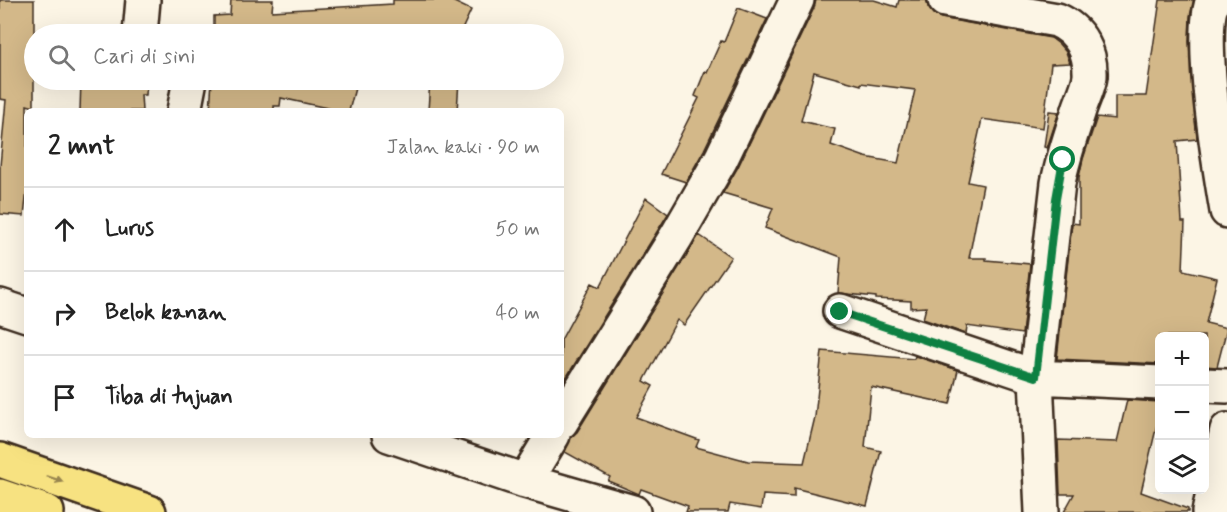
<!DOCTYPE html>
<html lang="id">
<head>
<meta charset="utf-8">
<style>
  :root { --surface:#fff; --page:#f6f6f6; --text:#222; --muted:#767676; --line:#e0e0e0 }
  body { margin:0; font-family:Mynerve,sans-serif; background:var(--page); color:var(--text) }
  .controls { position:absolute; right:18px; bottom:18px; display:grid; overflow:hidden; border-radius:9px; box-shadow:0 6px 24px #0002 }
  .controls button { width:54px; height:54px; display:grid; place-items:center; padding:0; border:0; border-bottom:2px solid var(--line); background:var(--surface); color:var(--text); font:30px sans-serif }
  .stop { position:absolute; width:18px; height:18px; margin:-14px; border:4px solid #0b8043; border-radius:50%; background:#fff }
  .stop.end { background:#0b8043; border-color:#fff; box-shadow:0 2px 6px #0008 }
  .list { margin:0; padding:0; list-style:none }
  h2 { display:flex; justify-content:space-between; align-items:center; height:78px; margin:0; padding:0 24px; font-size:26px }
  h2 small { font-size:20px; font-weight:400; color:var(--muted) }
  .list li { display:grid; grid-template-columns:39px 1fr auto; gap:18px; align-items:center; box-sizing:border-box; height:84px; padding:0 24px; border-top:2px solid var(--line) }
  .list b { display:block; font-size:22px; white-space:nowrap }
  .list em { font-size:20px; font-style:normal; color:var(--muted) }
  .icon { flex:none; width:33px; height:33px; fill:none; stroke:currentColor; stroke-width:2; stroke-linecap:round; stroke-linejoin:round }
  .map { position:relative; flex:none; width:1227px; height:512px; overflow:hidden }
  .search { position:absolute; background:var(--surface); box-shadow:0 6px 24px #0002; left:24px; top:24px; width:540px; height:66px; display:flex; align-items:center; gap:15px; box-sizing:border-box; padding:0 21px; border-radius:33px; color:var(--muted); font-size:22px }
  .panel { position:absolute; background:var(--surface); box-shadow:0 6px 24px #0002; left:24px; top:108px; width:540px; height:330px; border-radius:9px }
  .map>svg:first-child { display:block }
  .building { fill:#d3b889; stroke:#3b2a1e; stroke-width:1.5; fill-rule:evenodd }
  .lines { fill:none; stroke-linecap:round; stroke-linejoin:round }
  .minor-casing { stroke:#3b2a1e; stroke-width:38 }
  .highway-casing { stroke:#3b2a1e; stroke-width:38 }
  .minor { stroke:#fcf5e5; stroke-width:33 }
  .highway { stroke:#f7e281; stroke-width:33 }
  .oneway { fill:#998650 }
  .route { stroke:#0b8043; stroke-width:8 }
</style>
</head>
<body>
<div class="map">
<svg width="1227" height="512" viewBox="0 0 1227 512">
  <rect width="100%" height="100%" fill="#fcf5e5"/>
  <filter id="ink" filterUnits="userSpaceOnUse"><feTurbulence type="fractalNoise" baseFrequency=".0167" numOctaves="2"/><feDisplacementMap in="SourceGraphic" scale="12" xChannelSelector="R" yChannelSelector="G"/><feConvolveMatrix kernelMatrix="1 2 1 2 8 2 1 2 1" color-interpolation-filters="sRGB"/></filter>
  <g filter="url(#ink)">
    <path class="building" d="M 0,0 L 34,0 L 34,107 L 27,105 L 27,190 L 24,216 L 0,214 L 0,166 L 6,100 L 0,99 Z
      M 231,0 L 273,0 L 272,11 L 393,4 L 393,0 L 450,0 L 471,10 L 460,34 L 214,34 L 214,16 L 230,15 Z
      M 816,0 L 874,0 L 897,7 L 899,0 L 927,0 L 928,7 L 933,14 L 941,18 L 1051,38 L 1059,44 L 1066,52 L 1070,63 L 1051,64 L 1043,128 L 982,119 L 968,182 L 983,185 L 969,258 L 986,258 L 986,260 L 1030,264 L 1022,334 L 967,326 L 966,334 L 923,319 L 926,307 L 911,308 L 911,301 L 876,299 L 876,297 L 838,293 L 841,257 L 765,228 L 773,208 L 723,193 L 738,167 L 814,8 ZM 814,72 L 861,85 L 861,83 L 915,90 L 898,163 L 865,157 L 831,145 L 835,129 L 801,121 Z
      M 1160,0 L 1194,0 L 1190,16 L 1189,42 L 1197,139 L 1177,141 L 1182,222 L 1185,222 L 1183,270 L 1217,278 L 1206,323 L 1227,328 L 1217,367 L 1204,366 L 1204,336 L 1160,336 L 1160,364 L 1057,359 L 1072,223 L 1079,224 L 1079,177 L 1083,159 L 1097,117 L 1115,119 L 1115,96 L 1146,96 Z
      M 738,8 L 767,19 L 704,150 L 686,182 L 661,174 L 699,98 L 695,96 L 705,71 L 707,72 L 721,41 L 724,42 Z
      M 81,80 L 147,80 L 146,95 L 141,95 L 142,111 L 80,111 Z
      M 212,80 L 318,80 L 355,88 L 349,111 L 341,111 L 281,98 L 280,106 L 274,106 L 274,111 L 210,111 Z
      M 430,80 L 459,80 L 457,111 L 428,111 Z
      M 1049,111 L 1059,112 L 1047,148 L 1044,147 Z
      M 646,198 L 668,214 L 561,386 L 561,340 L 592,283 L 600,287 Z
      M 699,235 L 731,257 L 684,325 L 677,320 L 644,381 L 653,386 L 636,417 L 699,440 L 696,447 L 748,461 L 804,463 L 815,417 L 822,351 L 914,359 L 915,356 L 958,370 L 950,404 L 871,387 L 865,447 L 881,451 L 867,506 L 794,488 L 794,497 L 763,495 L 761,509 L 730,504 L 728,512 L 686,512 L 688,506 L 641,489 L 639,494 L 608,481 L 610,477 L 565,452 L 571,437 L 577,432 Z
      M 1127,400 L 1160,402 L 1160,412 L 1141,492 L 1188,509 L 1188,512 L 1064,512 L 1074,494 L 1060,494 L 1058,440 L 1117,442 Z"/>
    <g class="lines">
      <defs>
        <path id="minor" d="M 945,0 L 1057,20 C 1080,30 1091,52 1090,76 C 1089,86 1083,98 1080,107 C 1072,132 1063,157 1058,183 L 1036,377 L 1042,512
          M 1213,0 C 1197,34 1220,170 1227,211
          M 140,34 L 143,0
          M 184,111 L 190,80
          M 0,306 L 27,315
          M 840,311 L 1036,377 L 1160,383
          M 1204,385 L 1227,386
          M 561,422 L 676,237 L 721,159 L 797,0
          M 389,435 L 525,481 L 633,512
          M 525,481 L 553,435
          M 1209,512 L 1227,430"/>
        <path id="highway" d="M 0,460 L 149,512
          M 0,496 L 47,512"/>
      </defs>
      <use href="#minor" class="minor-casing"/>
      <use href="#highway" class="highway-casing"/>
      <use href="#minor" class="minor"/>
      <use href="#highway" class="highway"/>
    </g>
    <defs><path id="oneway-solid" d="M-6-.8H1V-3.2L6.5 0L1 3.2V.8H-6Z" transform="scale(1.5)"/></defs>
    <use class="oneway" href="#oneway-solid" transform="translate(55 479) rotate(19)"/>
  </g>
  <g class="lines" filter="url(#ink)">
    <path class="route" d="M 840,312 L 1036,377 L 1056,199 L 1063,160"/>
  </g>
</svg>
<div class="controls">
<button>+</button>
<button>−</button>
<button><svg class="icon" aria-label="layers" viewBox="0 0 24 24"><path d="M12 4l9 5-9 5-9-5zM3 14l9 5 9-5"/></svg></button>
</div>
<div class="stop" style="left:1063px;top:160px"></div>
<div class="stop end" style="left:840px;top:312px"></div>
<div class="search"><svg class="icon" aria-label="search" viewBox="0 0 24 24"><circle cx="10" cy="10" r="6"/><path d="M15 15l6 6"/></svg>Cari di sini</div>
<section class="panel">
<h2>2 mnt<small>Jalan kaki · 90 m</small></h2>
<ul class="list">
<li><svg class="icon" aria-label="ahead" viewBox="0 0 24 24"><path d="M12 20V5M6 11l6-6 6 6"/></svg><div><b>Lurus</b></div><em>50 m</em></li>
<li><svg class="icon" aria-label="right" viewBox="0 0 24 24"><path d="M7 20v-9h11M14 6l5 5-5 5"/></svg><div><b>Belok kanan</b></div><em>40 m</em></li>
<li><svg class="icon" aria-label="arrive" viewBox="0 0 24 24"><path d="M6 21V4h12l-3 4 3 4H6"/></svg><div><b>Tiba di tujuan</b></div></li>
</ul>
</section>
</div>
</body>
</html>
